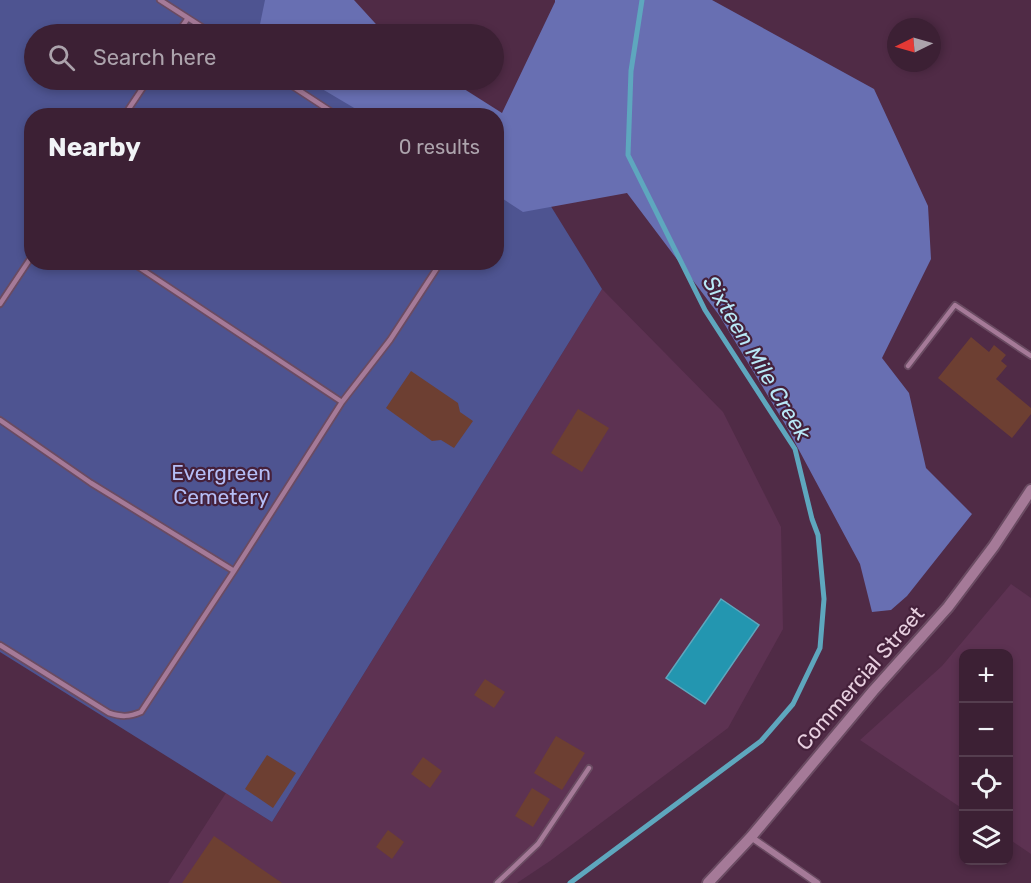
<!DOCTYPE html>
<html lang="en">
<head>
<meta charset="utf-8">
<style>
  :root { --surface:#3c2034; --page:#472d40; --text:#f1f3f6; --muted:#aca3ac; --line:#553e4f }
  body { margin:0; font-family:Rubik,sans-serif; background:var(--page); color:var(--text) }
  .controls { position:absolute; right:18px; bottom:18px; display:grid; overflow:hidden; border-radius:12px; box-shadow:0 3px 9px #0003 }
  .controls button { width:54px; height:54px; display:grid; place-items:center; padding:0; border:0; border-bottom:2px solid var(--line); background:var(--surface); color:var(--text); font:30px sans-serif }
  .compass { position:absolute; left:887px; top:18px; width:54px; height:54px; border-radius:50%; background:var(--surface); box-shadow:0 3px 9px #0003; rotate:265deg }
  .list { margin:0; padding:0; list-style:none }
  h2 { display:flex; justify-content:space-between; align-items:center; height:78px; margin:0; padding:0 24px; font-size:26px }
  h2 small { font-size:20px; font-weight:400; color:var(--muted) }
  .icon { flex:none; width:33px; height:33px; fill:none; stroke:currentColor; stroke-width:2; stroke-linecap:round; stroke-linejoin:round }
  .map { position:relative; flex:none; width:1031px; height:883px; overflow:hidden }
  .search { position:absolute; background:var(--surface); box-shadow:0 3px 9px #0003; left:24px; top:24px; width:480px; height:66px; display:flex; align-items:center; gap:15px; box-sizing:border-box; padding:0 21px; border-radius:33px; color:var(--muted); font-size:22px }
  .panel { position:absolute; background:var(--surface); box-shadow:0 3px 9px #0003; left:24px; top:108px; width:480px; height:162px; border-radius:24px }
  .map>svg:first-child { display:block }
  .built { fill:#5d3252 }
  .green { fill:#4e5491 }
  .forest { fill:#686fb2 }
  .water { fill:#2396b0; stroke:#5ea7be; stroke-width:1.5 }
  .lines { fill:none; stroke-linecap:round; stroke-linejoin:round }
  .stream { stroke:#5ea7be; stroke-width:5 }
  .building { fill:#6d3f32 }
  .service-casing { stroke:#6a4b62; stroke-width:8 }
  .minor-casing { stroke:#6a4b62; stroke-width:9 }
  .tertiary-casing { stroke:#6a4b62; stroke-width:14 }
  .service { stroke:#a57a98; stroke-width:4.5 }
  .minor { stroke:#a57a98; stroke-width:6 }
  .tertiary { stroke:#a57a98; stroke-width:10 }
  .labels { text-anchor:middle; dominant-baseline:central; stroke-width:4.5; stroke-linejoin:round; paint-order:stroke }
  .park-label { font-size:21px; fill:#b5bef6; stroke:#45213b }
  .street-label { font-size:21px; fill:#e8d0e0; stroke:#45213b }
  .water-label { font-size:22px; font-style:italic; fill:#b8e8f6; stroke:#45213b }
</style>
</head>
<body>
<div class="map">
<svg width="1031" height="883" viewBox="0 0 1031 883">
  <rect width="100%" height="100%" fill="#502b46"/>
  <path class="built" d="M 602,289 L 723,412 L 781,527 L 783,629 L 728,728 L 550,861 L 517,883 L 168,883 L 226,793 L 272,822 Z
    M 1011,584 L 1031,598 L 1031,854 L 1009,839 L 1008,654 L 964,654 L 963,809 L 860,740 L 942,666 Z"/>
  <path class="green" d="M 0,0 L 294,0 L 342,34 L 34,34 L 34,80 L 405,80 L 455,115 L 32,116 L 32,262 L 496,262 L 497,145 L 526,166 L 602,289 L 272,822 L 0,652 Z"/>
  <path class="forest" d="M 265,0 L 354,0 L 385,34 L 258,34 Z
    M 555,0 L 712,0 L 874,89 L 928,206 L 931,259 L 882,358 L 909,393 L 926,468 L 972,514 L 907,596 L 891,610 L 872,612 L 860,564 L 785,424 L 719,315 L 627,193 L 523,212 L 497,195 L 496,116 L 366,115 L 307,80 L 450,80 L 502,113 L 555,2 Z"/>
  <path class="water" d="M 721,599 L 759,625 L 705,704 L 666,678 Z"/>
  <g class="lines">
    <path class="stream" d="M 570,883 L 761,741 L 793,704 L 820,648 L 824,599 L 818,535 L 812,519 L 795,449 L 705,310 L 628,155 L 631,71 L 642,0"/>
  </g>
  <path class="building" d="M 971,337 L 989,352 L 994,345 L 1006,355 L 1001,361 L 1007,366 L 996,379 L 1031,408 L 1031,414 L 1012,438 L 938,378 Z
    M 411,371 L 458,403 L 460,412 L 473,421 L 454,448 L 441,440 L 432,441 L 386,408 Z
    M 578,409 L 609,428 L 582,472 L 551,453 Z
    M 485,679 L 505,692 L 494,708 L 474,695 Z
    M 556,736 L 585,753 L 562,790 L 534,773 Z
    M 267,755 L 296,773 L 273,808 L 245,789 Z
    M 423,757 L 442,771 L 430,788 L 411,774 Z
    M 532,788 L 550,799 L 533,827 L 515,816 Z
    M 388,830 L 404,842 L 392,859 L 376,847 Z
    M 214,836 L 282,883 L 182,883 Z"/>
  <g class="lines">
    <defs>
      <path id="service" d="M 160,0 L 188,18 L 177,34
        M 188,18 L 213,34
        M 283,80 L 338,116
        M 124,116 L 148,80
        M 131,262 L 342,402
        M 0,304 L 32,256
        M 908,366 L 955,305 L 1031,356
        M 0,420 L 91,483 L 234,571
        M 0,645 L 109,713 C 121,717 129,717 141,712 L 234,571 L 342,402 L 390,340 L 441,262
        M 497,883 L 538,844 L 589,768"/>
      <path id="minor" d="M 751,837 L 817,883"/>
      <path id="tertiary" d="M 708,883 L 751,837 L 873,691 L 948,607 L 994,546 L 1031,490"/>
    </defs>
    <use href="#service" class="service-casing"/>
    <use href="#minor" class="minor-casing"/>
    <use href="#tertiary" class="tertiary-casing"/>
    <use href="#service" class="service"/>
    <use href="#minor" class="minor"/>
    <use href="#tertiary" class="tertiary"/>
  </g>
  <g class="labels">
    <g class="park-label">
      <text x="221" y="472">Evergreen<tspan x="221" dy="24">Cemetery</tspan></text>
    </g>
    <g class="street-label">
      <text transform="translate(860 678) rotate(-49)">Commercial Street</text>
    </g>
    <g class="water-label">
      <text transform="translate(757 358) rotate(59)">Sixteen Mile Creek</text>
    </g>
  </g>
</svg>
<div class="controls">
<button>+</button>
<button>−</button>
<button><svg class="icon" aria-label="locate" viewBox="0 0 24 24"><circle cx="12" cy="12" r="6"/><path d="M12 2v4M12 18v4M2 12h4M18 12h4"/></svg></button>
<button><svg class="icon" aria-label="layers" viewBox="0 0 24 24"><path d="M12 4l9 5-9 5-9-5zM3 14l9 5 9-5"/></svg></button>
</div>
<svg class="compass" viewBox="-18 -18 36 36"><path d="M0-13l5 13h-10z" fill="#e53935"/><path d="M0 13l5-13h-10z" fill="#aca3ac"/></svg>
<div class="search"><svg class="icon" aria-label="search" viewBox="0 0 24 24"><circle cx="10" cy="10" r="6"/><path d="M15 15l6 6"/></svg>Search here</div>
<section class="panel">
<h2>Nearby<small>0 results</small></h2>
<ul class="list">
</ul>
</section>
</div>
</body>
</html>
